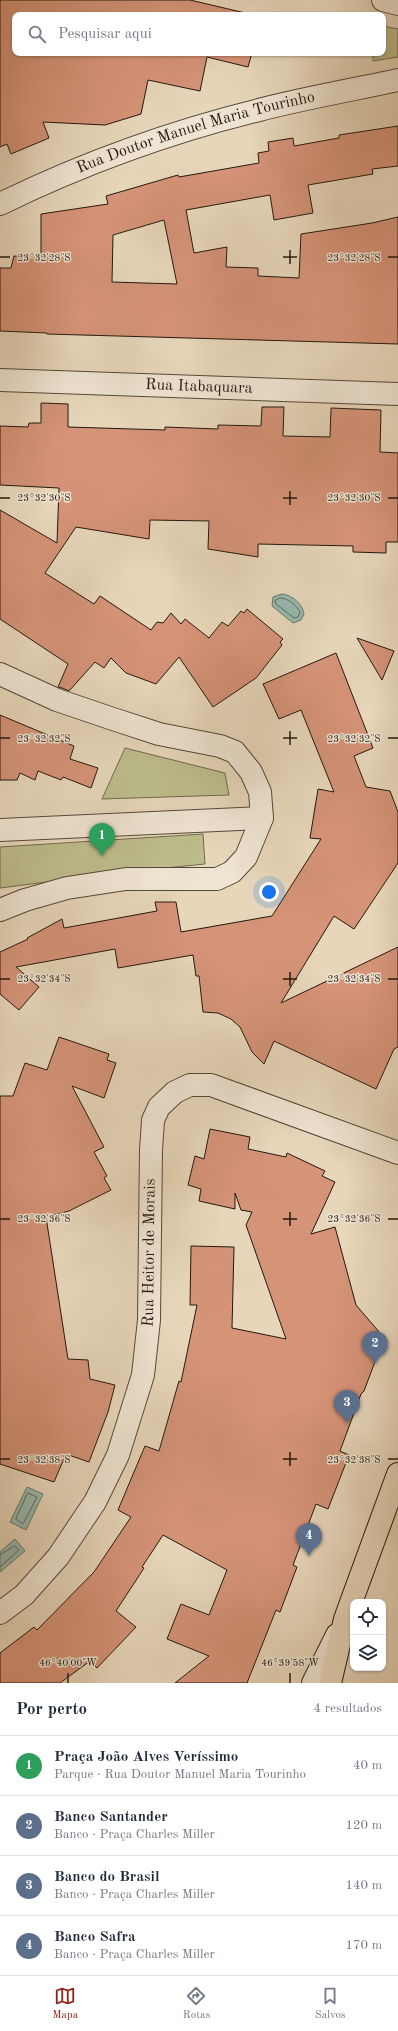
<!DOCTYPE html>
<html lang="pt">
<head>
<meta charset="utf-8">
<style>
  :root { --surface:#fff; --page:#f6f6f7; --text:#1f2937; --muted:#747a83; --line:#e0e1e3; --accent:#8f2418 }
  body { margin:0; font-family:"Old Standard TT",serif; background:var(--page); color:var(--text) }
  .controls { position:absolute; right:12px; bottom:12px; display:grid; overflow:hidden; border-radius:8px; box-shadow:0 1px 3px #0004 }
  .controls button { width:36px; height:36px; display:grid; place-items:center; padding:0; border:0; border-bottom:1px solid var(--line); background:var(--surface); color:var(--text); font:20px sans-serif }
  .you { position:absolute; left:269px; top:892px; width:14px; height:14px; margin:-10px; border:3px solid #fff; border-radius:50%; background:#1a73e8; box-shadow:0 0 0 6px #1a73e833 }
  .badge { display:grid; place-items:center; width:26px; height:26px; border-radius:50%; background:var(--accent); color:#fff; font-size:13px; font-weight:700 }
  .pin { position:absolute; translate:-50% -33px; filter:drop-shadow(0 1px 2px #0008) }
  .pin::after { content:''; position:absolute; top:21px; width:14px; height:12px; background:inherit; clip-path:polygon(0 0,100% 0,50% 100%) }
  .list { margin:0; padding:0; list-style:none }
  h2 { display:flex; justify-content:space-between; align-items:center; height:52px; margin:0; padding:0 16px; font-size:17px }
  h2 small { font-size:13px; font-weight:400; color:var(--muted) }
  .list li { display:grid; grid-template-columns:26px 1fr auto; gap:12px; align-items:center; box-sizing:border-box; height:60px; padding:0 16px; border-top:1px solid var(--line) }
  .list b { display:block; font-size:15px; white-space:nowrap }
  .list p { margin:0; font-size:13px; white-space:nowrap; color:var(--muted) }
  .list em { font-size:13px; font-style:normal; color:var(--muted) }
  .icon { flex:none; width:22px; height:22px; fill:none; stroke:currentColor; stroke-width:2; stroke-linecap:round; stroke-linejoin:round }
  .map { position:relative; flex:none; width:398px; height:1683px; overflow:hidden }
  .search { position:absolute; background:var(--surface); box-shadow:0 1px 3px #0004; left:12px; right:12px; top:12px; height:44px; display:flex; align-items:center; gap:10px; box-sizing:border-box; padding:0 14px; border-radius:8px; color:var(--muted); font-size:15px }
  .sheet { height:292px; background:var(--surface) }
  nav { display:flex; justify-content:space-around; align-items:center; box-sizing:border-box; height:56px; border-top:1px solid var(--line); background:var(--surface); font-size:11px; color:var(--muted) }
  nav a { display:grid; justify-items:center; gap:2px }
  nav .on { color:var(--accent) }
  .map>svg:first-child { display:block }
  .green { fill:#bdbc8b; stroke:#706a4e }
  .water { fill:#97b9ae; stroke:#69796f }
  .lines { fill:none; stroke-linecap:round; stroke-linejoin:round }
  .shore { stroke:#5e685f; stroke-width:1 }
  .building { fill:#d59378; stroke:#241810; fill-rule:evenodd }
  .street-casing { stroke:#55483a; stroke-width:24 }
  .secondary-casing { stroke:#241810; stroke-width:24 }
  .primary-casing { stroke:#241810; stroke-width:24 }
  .street { stroke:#efe4d2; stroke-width:22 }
  .secondary { stroke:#efe4d2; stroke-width:22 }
  .primary { stroke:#e7d6ba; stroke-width:22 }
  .ticks { fill:none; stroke:#241810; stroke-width:1.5 }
  .labels { text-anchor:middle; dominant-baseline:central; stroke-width:3; stroke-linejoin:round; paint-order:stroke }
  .street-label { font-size:16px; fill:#241810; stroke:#efe4d2 }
  .ticks-label { font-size:10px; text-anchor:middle; fill:#241810; stroke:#efe4d2; stroke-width:3; stroke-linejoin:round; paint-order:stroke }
</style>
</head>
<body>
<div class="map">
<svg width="398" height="1683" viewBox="0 0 398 1683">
  <rect width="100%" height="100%" fill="#e7d6ba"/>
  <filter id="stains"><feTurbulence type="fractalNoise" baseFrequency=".005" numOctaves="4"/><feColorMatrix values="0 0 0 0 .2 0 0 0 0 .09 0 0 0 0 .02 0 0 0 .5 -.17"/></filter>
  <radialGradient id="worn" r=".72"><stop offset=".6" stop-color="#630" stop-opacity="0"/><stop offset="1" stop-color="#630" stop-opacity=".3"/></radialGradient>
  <path class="green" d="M 383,26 L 398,29 L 398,57 L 373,61 L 373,53 L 383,53 Z
    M 125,748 L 225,773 L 229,795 L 102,799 Z
    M 203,834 L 205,864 L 125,872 L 0,888 L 0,847 Z"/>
  <path class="water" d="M 282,594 C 292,595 303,604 304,614 L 301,620 L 293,623 L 272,606 L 273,597 Z
    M 27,1487 L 43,1494 L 26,1530 L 10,1522 Z
    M 15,1539 L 25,1551 L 0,1572 L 0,1552 Z"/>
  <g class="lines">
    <path class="shore" d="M 280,598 C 288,598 296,605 300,612 L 298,617 L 294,618 L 276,604 L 275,601 Z
      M 28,1493 L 37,1497 L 23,1524 L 16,1519 Z
      M 0,1555 L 14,1546 L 19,1550 L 0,1567"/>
  </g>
  <path class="building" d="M 0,0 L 190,0 L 254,15 L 15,15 L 15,53 L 252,53 L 248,67 L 207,57 L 200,91 L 148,80 L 141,114 L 105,125 L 43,122 L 49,138 L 11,154 L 7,144 L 0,147 Z
    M 398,126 L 398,166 L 372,169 L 373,174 L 308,185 L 313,213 L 274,220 L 270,195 L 186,210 L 194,253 L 227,247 L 226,267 L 258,268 L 258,276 L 299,278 L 301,234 L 372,223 L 398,217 L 398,344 L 47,334 L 47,333 L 0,331 L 0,268 L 11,268 L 14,256 L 41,257 L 41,214 L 108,204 L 106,196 L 178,175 L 179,177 L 259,163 L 258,153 L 269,151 L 268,142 L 293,138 L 294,146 L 339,138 L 339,135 ZM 164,220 L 177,284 L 112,282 L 113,235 Z
    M 41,403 L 68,404 L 68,427 L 165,430 L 165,427 L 218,429 L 218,425 L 261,426 L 262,407 L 284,407 L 283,436 L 330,437 L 331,408 L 381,410 L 380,452 L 398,453 L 398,542 L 386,542 L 386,553 L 353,552 L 353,546 L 258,544 L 258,557 L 208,549 L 209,521 L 150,520 L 149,539 L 76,527 L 45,573 L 94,604 L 100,596 L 151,630 L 157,622 L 163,623 L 171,613 L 181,624 L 185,619 L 209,638 L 222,622 L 228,626 L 241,611 L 244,613 L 247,609 L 283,639 L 280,642 L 282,645 L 256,678 L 213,707 L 179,657 L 156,684 L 126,673 L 111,658 L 104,668 L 95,662 L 69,691 L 62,688 L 58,687 L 68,664 L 0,619 L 0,510 L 57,543 L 59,488 L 0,485 L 0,426 L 28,427 L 29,423 L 41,423 Z
    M 357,638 L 394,651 L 382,680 Z
    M 336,653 L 373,748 L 354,756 L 366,787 L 390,791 L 398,812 L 398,863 L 354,929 L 334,916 L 281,1003 L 398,947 L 398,1047 L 394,1049 L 376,1089 L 274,1041 L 264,1064 L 252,1052 L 240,1027 L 231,1019 L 218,1013 L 203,1012 L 199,976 L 196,976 L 193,955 L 118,968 L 115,949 L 16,967 L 39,987 L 19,1010 L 0,994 L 0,952 L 28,939 L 27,938 L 62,919 L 64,928 L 157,911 L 155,902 L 176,902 L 181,932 L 272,916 L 321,839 L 310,838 L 318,789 L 334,792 L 301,710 L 279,719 L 263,684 Z
    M 0,715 L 74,746 L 70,759 L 98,768 L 91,788 L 63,777 L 61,780 L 38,771 L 35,780 L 20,773 L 17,780 L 0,780 Z
    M 59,1037 L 109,1054 L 107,1060 L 116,1063 L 104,1098 L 72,1086 L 104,1147 L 94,1152 L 107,1176 L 104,1178 L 111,1190 L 69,1211 L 46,1217 L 68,1359 L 88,1360 L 90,1379 L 115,1385 L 108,1412 L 89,1462 L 66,1454 L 54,1482 L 0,1464 L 0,1096 L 13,1096 L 25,1063 L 47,1070 Z
    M 210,1129 L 250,1137 L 248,1149 L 286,1157 L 287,1153 L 325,1171 L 322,1176 L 335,1182 L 311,1234 L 335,1227 L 356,1305 L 380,1333 L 377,1350 L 379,1351 L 364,1391 L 361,1394 L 340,1451 L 349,1455 L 328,1509 L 316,1504 L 293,1565 L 297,1567 L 280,1612 L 276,1610 L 247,1683 L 175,1683 L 209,1656 L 167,1639 L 181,1604 L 209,1615 L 227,1570 L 163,1535 L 142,1567 L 144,1568 L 116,1611 L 136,1627 L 97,1668 L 90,1661 L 60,1683 L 0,1683 L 0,1653 L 34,1627 L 37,1630 L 94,1572 L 131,1517 L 118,1510 L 145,1446 L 159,1451 L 179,1381 L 181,1382 L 197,1305 L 190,1305 L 191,1246 L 234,1247 L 232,1328 L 286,1339 L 246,1225 L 252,1212 L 241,1210 L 235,1193 L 235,1209 L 199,1201 L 201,1189 L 188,1185 L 195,1156 L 204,1159 Z"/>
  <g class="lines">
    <defs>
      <g id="street">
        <path d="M 383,0 L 398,4"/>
        <path id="s1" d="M 0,204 C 82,164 170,132 259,110 C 305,98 352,90 398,80"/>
        <path id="s2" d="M 0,380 L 398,394"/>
        <path d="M 0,674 L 57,700 L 113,719 L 159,734 L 220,746 L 235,752 L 251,772 L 260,792 L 262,818 L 246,857 L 232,872 L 217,879 L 126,879 L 67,888 L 25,900 L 0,910"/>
        <path d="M 0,830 L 262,818"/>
        <path id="s3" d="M 0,1613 L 24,1595 L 58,1557 L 95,1502 L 118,1455 L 143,1375 L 149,1320 L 151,1150 L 153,1120 L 159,1107 L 175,1092 L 190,1085 L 211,1085 L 398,1153"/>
      </g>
      <path id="secondary" d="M 313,1683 L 337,1635"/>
      <path id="primary" d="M 330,1683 L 345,1619 L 398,1474"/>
    </defs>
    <use href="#street" class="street-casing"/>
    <use href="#secondary" class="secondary-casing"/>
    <use href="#primary" class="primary-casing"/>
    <use href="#street" class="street"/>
    <use href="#secondary" class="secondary"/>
    <use href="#primary" class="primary"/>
  </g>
  <path class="ticks" d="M 290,250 L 290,264M 0,257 L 10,257M 283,257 L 297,257M 388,257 L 398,257M 290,491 L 290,505M 0,498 L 10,498M 283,498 L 297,498M 388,498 L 398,498M 290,731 L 290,745M 0,738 L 10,738M 283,738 L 297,738M 388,738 L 398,738M 290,972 L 290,986M 0,979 L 10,979M 283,979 L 297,979M 388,979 L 398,979M 290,1212 L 290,1226M 0,1219 L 10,1219M 283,1219 L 297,1219M 388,1219 L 398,1219M 290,1452 L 290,1466M 0,1459 L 10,1459M 283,1459 L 297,1459M 388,1459 L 398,1459M 68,1673 L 68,1683M 290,1673 L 290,1683"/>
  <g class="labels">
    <g class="street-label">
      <text stroke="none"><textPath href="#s1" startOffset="209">Rua Doutor Manuel Maria Tourinho</textPath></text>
      <text stroke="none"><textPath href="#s2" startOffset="199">Rua Itabaquara</textPath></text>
      <text stroke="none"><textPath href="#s3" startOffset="406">Rua Heitor de Morais</textPath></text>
    </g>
  </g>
  <g class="ticks-label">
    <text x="44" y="261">23°32'28"S</text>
    <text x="354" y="261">23°32'28"S</text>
    <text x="44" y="501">23°32'30"S</text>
    <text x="354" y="501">23°32'30"S</text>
    <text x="44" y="742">23°32'32"S</text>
    <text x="354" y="742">23°32'32"S</text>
    <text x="44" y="982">23°32'34"S</text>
    <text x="354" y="982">23°32'34"S</text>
    <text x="44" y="1222">23°32'36"S</text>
    <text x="354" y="1222">23°32'36"S</text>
    <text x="44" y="1463">23°32'38"S</text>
    <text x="354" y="1463">23°32'38"S</text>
    <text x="68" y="1666">46°40'00"W</text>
    <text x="290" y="1666">46°39'58"W</text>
  </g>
  <rect width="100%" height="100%" filter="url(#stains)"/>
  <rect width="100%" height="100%" fill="url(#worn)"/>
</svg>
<div class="controls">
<button><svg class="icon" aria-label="locate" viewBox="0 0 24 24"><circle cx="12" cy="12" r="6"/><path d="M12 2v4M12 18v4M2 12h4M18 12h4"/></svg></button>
<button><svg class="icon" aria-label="layers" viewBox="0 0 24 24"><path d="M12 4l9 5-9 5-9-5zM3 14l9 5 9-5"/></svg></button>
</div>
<div class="you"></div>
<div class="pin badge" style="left:102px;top:856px;background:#2e9e5b">1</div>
<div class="pin badge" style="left:375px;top:1364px;background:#5c6f8a">2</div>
<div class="pin badge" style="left:347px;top:1423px;background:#5c6f8a">3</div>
<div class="pin badge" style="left:309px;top:1556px;background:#5c6f8a">4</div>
<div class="search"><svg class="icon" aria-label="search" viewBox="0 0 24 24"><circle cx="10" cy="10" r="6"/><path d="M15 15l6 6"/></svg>Pesquisar aqui</div>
</div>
<section class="sheet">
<h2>Por perto<small>4 resultados</small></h2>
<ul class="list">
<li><span class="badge" style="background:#2e9e5b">1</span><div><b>Praça João Alves Veríssimo</b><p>Parque · Rua Doutor Manuel Maria Tourinho</p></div><em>40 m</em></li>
<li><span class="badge" style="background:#5c6f8a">2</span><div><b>Banco Santander</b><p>Banco · Praça Charles Miller</p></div><em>120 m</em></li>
<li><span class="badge" style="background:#5c6f8a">3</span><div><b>Banco do Brasil</b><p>Banco · Praça Charles Miller</p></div><em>140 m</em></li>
<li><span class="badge" style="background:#5c6f8a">4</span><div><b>Banco Safra</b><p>Banco · Praça Charles Miller</p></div><em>170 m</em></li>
</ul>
</section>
<nav>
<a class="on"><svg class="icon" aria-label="map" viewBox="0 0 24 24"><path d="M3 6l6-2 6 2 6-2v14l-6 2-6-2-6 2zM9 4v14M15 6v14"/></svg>Mapa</a>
<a><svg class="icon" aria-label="directions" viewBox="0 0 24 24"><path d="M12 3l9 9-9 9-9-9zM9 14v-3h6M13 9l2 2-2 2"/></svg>Rotas</a>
<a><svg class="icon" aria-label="saved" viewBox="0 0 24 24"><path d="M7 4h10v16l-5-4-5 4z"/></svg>Salvos</a>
</nav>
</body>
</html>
